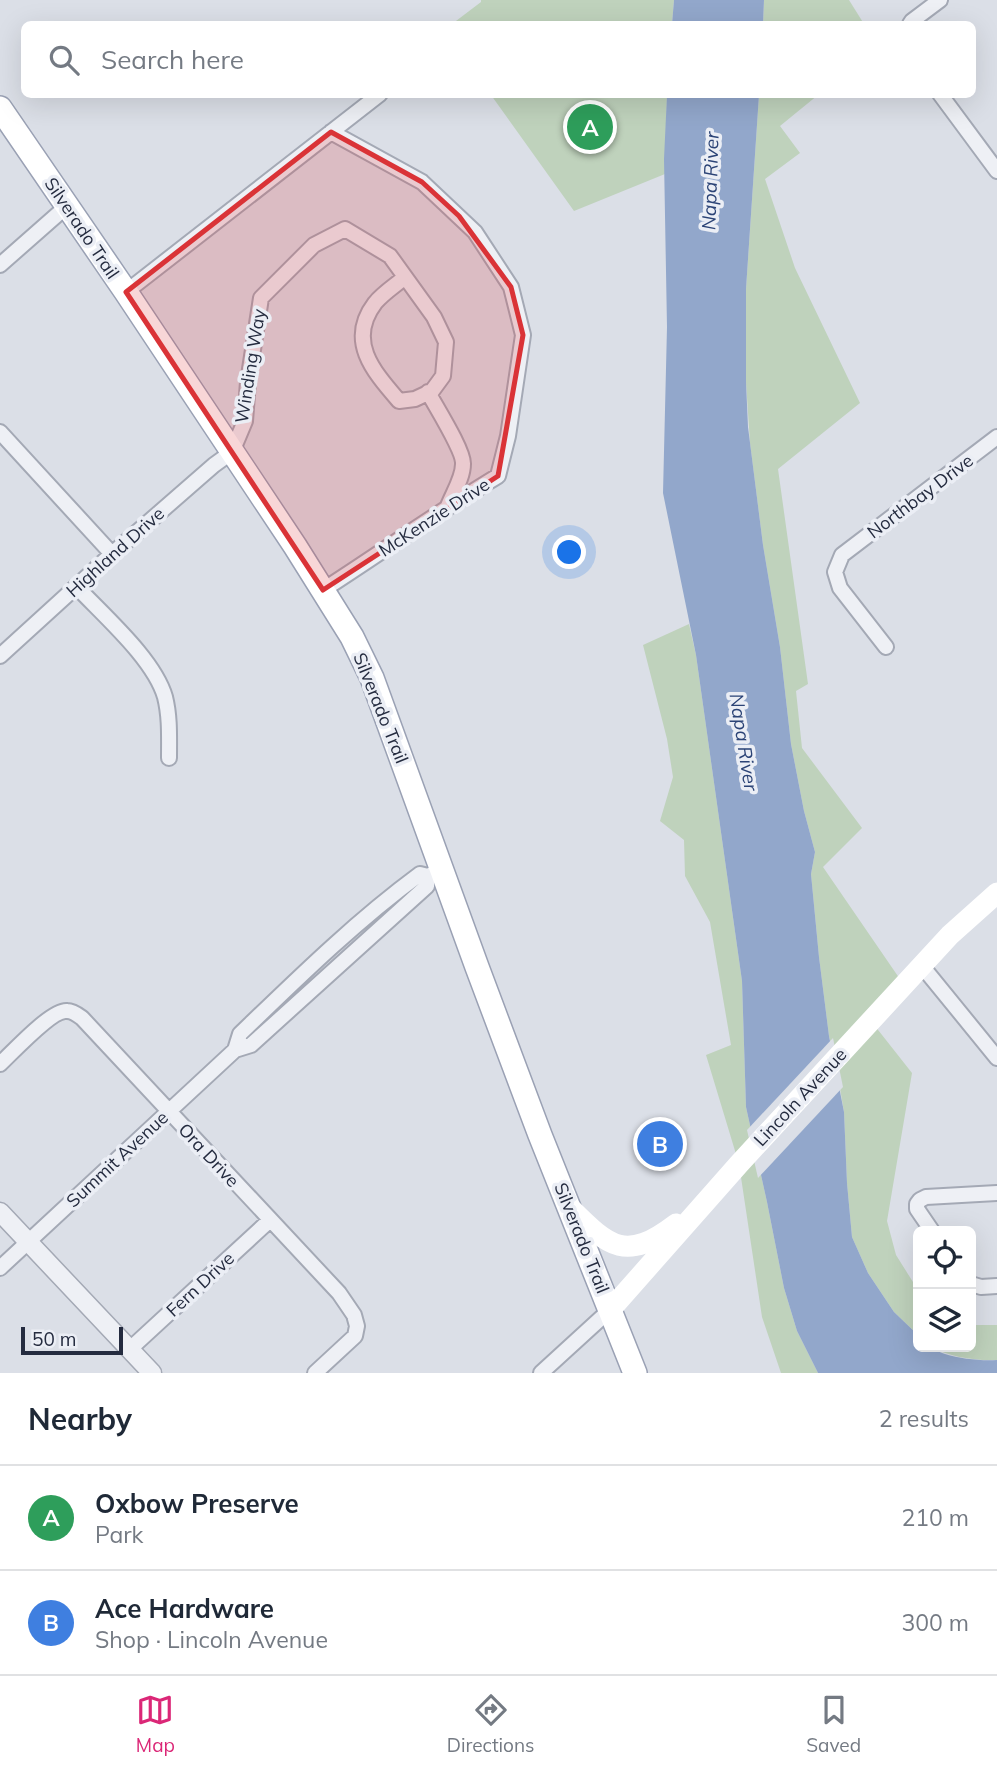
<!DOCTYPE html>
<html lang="en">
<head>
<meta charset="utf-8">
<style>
  :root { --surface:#fff; --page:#f2f2f3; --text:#1f2937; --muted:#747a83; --line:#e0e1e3; --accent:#db2777 }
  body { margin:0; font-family:Mulish,sans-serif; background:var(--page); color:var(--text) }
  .controls { position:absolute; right:21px; bottom:21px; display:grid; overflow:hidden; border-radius:10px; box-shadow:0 7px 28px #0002 }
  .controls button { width:63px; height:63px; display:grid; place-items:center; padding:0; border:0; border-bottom:2px solid var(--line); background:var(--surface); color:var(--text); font:35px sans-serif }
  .scale { position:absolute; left:21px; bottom:18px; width:102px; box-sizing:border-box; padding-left:7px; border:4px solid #242b3f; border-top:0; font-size:19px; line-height:24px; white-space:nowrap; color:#242b3f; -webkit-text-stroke:5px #ebeef5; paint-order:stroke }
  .you { position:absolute; left:570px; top:553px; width:24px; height:24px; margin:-18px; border:5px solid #fff; border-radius:50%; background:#1a73e8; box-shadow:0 0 0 10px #1a73e833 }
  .badge { display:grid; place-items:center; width:46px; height:46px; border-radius:50%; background:var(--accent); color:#fff; font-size:23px; font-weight:700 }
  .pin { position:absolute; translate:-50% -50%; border:4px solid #fff; box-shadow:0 2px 7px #0006 }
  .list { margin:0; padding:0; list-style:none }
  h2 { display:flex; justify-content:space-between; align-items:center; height:91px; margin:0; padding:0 28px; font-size:30px }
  h2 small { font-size:23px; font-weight:400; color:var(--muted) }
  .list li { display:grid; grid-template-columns:46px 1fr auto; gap:21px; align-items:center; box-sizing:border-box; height:105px; padding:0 28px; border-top:2px solid var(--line) }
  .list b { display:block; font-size:26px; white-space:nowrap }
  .list p { margin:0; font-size:23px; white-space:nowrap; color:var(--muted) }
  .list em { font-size:23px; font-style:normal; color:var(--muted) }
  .icon { flex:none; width:38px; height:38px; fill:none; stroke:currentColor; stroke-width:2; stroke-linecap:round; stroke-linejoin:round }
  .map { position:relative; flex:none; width:997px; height:1373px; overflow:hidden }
  .search { position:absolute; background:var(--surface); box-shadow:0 7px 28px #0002; left:21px; right:21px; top:21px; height:77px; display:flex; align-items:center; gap:18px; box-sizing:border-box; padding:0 24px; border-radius:10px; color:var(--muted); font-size:26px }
  .sheet { height:301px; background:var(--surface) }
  nav { display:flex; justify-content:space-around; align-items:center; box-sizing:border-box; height:98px; border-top:2px solid var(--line); background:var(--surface); font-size:19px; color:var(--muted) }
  nav a { display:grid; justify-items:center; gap:4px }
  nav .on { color:var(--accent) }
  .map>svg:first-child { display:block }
  .green { fill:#bfd2bc }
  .water { fill:#92a7cb }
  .pier { fill:#dbdfe7 }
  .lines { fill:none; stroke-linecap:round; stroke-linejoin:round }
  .minor-casing { stroke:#a4a9b5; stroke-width:18 }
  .tertiary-casing { stroke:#a4a9b5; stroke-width:21 }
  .primary-casing { stroke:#9aa1b4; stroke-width:26 }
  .minor { stroke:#eef0f5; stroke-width:14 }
  .tertiary { stroke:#eef0f5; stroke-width:18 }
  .secondary { stroke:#fff; stroke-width:21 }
  .primary { stroke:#fff; stroke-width:23 }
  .marked { fill:#da3337; fill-opacity:0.2; stroke:#da3337; stroke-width:5; stroke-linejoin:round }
  .labels { text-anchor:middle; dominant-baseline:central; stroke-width:7; stroke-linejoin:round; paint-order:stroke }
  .street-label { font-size:18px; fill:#242b3f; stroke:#ebeef5 }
  .water-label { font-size:19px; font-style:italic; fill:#2b4376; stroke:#ebeef5 }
</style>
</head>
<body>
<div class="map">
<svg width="997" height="1373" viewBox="0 0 997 1373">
  <rect width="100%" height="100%" fill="#dbdfe7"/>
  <path class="green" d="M 481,0 L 674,0 L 672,24 L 452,24 L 481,2 Z
    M 764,0 L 849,0 L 864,24 L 763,24 Z
    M 491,95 L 667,95 L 665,174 L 574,211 Z
    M 759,95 L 818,95 L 780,126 L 800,153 L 765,179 L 795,268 L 860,403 L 778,469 L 808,684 L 796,691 L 802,748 L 862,828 L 823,867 L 904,985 L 871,1021 L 912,1073 L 887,1221 L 896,1255 L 918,1290 L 918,1335 L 894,1312 L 868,1273 L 852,1237 L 847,1183 L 844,1112 L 835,1059 L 829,1036 L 819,957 L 811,874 L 815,852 L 804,811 L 791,744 L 780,647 L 763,545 L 750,443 L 746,382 L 746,289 Z
    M 689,624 L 696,655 L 742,981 L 746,1107 L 767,1202 L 784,1288 L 797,1331 L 818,1373 L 781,1373 L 762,1317 L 739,1164 L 706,1055 L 731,1045 L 710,922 L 685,876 L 684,840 L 660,821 L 673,777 L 667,739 L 643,645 Z
    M 971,1325 L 997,1325 L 997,1360 C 975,1361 950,1357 931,1347 L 971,1347 Z"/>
  <path class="water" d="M 674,0 L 764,0 L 763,24 L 672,24 Z
    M 667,95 L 759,95 L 746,289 L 746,382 L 748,427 L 763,545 L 780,647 L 791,744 L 804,811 L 815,852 L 811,874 L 819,957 L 829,1036 L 844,1112 L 847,1183 L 852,1237 L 868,1273 L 894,1312 L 918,1335 L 918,1347 C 933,1347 933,1350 945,1354 C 961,1359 981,1361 997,1360 L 997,1373 L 818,1373 L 797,1331 L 784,1288 L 767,1202 L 746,1107 L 742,981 L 696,655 L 663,493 L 667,327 L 664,159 Z"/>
  <path class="pier" d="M 833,1038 L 843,1087 L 758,1178 L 747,1130 Z"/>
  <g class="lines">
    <defs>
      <path id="minor" d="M 910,24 L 912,21 L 940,0
        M 940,94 L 997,171
        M 0,265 L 67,206
        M 126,292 L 380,94
        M 428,392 C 436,407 464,451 463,464 C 463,478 453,493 448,506
        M 0,432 L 112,554
        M 76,586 C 104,616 154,659 165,697 C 170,717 169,737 169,758
        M 323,590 C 382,552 438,512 498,476 L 508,436 L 523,335 L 511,287 L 475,232 L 422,182 L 331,132
        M 886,647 L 840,588 L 835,572 L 842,555 L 997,437
        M 0,656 L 112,554 L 214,465 L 232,452 L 245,421 L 248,382 L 261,298 L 314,245 L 345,229 L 390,256 L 434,317 L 446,342 L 443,376 L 432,391 L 415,399 L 399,401 C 374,372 346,341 375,303 C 383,293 396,285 405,277
        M 922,966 L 997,1058
        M 235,1050 L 240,1034 C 298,978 355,922 420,874 L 428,876 L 436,872
        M 0,1064 C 12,1053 52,1009 67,1011 C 73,1011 78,1015 82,1018 L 339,1293 L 354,1315 L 357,1326 L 355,1336 L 315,1373
        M 932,1231 L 917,1209 L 917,1204 L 920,1200 L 926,1197 L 997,1193
        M 0,1268 L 235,1050 L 251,1045 L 427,886 L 428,876
        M 971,1284 L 981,1287 L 997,1286
        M 130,1349 L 270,1220
        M 541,1373 L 611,1309"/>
      <path id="tertiary" d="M 0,1212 L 152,1373"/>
      <path id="primary" d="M 0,108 L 126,292 L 295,546 L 352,637 L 372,678 L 477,967 L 540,1135 L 635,1373"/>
    </defs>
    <use href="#minor" class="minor-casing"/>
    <use href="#tertiary" class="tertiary-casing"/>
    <use href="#primary" class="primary-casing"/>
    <use href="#minor" class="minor"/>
    <use href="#tertiary" class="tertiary"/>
    <path class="secondary" d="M 570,1208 C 610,1248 626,1262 676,1224
      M 611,1309 L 739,1164 L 950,935 L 997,893"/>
    <use href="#primary" class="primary"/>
  </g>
  <path class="marked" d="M 331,132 L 422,182 L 459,216 L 511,287 L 523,335 L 498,476 L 323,590 L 126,292 Z"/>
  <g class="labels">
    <g class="street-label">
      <text transform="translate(82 228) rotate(56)">Silverado Trail</text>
      <text transform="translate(250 366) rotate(-81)">Winding Way</text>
      <text transform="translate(920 496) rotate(-37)">Northbay Drive</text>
      <text transform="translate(434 517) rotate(-33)">McKenzie Drive</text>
      <text transform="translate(115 552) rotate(-42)">Highland Drive</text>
      <text transform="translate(381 708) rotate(68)">Silverado Trail</text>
      <text transform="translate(800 1097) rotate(-47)">Lincoln Avenue</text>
      <text transform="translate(209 1155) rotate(47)">Ora Drive</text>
      <text transform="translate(117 1159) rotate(-43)">Summit Avenue</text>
      <text transform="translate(582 1238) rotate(68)">Silverado Trail</text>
      <text transform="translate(200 1284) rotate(-43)">Fern Drive</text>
    </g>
    <g class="water-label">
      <text transform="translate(710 181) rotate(-88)">Napa River</text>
      <text transform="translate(744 742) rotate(81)">Napa River</text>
    </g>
  </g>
</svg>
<div class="controls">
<button><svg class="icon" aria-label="locate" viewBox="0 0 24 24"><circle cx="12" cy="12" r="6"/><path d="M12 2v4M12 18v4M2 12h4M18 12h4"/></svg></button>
<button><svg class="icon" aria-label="layers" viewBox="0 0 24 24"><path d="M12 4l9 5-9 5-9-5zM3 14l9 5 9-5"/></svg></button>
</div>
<div class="scale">50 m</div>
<div class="you"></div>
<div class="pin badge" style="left:590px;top:127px;background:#2e9e5b">A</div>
<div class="pin badge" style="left:660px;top:1144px;background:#3f7fe0">B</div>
<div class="search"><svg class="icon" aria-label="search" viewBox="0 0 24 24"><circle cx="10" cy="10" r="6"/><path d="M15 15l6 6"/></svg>Search here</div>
</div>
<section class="sheet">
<h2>Nearby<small>2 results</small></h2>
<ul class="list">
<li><span class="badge" style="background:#2e9e5b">A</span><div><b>Oxbow Preserve</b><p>Park</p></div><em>210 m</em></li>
<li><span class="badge" style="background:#3f7fe0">B</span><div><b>Ace Hardware</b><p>Shop · Lincoln Avenue</p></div><em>300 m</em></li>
</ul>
</section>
<nav>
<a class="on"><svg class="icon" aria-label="map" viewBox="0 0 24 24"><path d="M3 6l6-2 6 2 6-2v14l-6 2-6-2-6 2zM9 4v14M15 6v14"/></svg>Map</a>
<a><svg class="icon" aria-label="directions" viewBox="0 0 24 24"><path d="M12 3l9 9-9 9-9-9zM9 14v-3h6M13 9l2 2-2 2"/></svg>Directions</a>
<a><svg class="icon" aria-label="saved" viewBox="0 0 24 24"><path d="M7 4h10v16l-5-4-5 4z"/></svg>Saved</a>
</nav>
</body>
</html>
